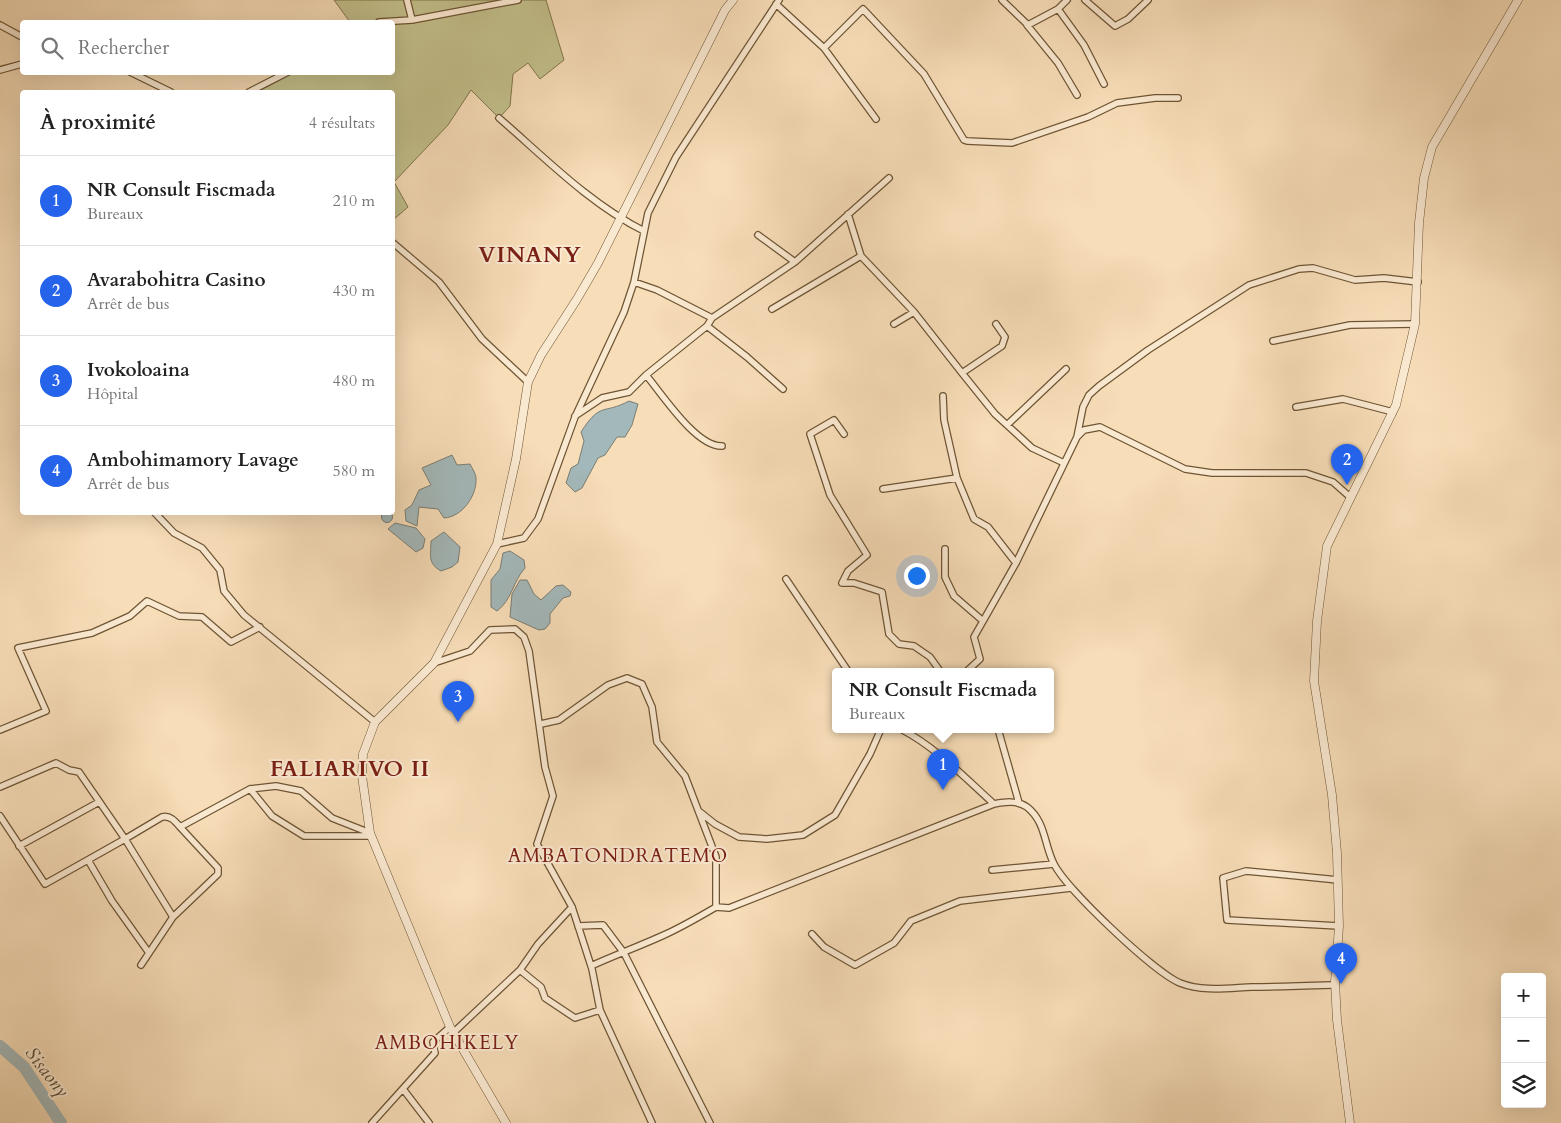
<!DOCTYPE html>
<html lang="fr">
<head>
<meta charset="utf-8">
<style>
  :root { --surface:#fff; --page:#f2f2f2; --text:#222; --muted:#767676; --line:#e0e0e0; --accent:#2563eb }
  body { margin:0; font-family:Cardo,serif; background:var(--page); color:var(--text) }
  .controls { position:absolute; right:15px; bottom:15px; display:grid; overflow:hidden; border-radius:5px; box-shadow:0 5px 20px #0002 }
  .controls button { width:45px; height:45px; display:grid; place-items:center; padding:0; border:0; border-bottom:1px solid var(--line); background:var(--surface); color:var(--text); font:25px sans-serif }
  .you { position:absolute; left:916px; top:575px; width:18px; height:18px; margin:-12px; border:4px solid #fff; border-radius:50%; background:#1a73e8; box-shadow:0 0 0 8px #1a73e833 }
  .badge { display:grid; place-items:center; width:32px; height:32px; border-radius:50%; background:var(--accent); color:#fff; font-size:16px; font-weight:700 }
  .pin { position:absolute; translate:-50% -41px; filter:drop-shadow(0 1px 2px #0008) }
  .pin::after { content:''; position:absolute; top:26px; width:18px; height:15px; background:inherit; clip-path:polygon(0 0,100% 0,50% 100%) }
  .popup { position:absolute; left:832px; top:668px; width:222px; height:65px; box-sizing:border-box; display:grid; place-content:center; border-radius:5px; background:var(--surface); filter:drop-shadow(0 1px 4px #0005); font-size:16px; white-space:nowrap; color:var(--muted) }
  .popup b { font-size:19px; color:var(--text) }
  .popup::after { content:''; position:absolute; left:50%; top:100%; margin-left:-10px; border:10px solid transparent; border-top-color:var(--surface) }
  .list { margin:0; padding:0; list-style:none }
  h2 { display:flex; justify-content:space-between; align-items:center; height:65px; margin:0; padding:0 20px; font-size:21px }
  h2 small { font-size:16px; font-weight:400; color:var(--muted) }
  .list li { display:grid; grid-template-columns:32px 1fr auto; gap:15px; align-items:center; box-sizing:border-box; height:90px; padding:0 20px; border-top:1px solid var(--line) }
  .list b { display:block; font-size:19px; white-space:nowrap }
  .list p { margin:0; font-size:16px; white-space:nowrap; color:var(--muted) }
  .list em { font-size:16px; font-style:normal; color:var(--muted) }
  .icon { flex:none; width:28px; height:28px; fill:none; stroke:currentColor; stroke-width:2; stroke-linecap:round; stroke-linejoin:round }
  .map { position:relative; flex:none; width:1561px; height:1123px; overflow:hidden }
  .search { position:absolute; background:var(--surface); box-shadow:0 5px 20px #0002; left:20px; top:20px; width:375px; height:55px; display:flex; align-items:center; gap:12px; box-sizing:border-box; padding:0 18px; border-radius:5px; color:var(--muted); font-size:19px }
  .panel { position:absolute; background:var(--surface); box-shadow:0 5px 20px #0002; left:20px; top:90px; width:375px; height:425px; border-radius:5px }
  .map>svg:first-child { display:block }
  .green { fill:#c2bf8b; stroke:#81744a }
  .water { fill:#a3b8ba; stroke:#7b7e73 }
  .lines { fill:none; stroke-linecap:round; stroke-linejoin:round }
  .river { stroke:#a3b8ba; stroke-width:12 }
  .minor-casing { stroke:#6e5534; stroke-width:8 }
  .tertiary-casing { stroke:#6e5534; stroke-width:9 }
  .minor { stroke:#fae9d1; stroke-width:5.5 }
  .tertiary { stroke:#fae9d1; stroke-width:8 }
  .labels { text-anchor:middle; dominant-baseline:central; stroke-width:4; stroke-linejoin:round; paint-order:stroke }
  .neighbourhood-label { font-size:19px; letter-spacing:1px; fill:#7a1f14; stroke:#fae9d1 }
  .water-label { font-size:19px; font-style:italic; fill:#594c34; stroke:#fae9d1 }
  .district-label { font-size:22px; font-weight:bold; letter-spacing:1px; fill:#7a1f14; stroke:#fae9d1 }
</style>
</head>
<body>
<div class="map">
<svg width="1561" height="1123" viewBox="0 0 1561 1123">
  <rect width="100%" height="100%" fill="#f7ddb8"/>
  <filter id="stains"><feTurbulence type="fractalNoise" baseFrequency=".004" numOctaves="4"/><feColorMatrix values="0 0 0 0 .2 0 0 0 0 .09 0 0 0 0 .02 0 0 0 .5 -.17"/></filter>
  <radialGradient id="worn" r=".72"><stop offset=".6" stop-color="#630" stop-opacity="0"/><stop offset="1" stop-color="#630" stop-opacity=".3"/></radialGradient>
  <path class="green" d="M 334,0 L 546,0 L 564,60 L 540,79 L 528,63 L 513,74 L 510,106 L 499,118 L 471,90 L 448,125 L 394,182 L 408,207 L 393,220 L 392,92 L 249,92 L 288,73 L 392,72 L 392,22 L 350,22 Z"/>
  <path class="water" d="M 629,401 L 638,404 L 632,425 L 625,437 L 617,437 L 605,455 L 598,458 L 582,488 L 575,492 L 566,483 L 571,468 L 578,464 L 584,441 L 581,432 C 601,401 603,415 629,401 Z
    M 452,455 L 457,465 L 470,464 C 472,468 476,474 476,478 C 477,496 462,517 444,518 L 438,509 L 419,507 L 417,526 L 406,521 L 405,510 L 412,505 L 419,490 L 431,485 L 422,468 Z
    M381.5 517a5.5 5.5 0 1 1 11 0a5.5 5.5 0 1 1-11 0Z
    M 395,523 L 416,528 L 425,539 L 423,548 L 416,552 L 388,529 Z
    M 444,532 L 460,547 L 458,562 L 452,567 L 441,571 C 427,563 431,555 431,541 Z
    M 510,551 L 524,560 L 525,568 C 513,581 512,600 497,611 L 491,607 L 491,580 L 500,569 L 503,553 Z
    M 520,580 L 527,580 L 534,594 L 541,600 L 556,586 L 563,585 L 571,592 L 570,596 L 563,598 L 550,614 L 550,623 L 545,629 L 539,630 L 510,617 L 512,594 Z"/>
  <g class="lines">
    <path class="river" d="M 0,1046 L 24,1067 L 61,1123"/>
    <defs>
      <path id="minor" d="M 407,0 L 412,20
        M 1002,0 L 1028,25 L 1058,9
        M 1067,0 L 1058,9 L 1084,45 L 1104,84
        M 1085,0 L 1115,26 L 1128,19 L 1148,0
        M 776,4 L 824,48
        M 379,22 L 412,20 L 518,0
        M 0,25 L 22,37
        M 1027,25 L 1058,63 L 1077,95
        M 0,70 L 22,64
        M 130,72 L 171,92
        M 249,92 L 288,72
        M 499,118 C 545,158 590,204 644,231
        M 876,119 L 824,48 L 863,9 L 924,74 L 964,140 L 967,141 L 1012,143 L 1088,117 L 1117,103 L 1155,98 L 1178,98
        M 848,214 L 861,256
        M 758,235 L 795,262
        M 392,242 L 439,282 L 482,339 L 528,382
        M 634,282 L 657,290 L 712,318
        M 772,309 L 861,256 L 914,312
        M 894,324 L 914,312 L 962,373
        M 996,324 L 1005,337 L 1002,346 L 962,373 L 995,414 L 1032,448 L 1064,463
        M 1273,341 L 1350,325 L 1415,324
        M 646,375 C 662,394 696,447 722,446
        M 783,389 L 747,357 L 707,326 L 712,318 L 795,262 L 889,178
        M 943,396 L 944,420 L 957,478 L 974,519 L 988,527 L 1016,563
        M 1296,407 L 1343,399 L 1393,412
        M 575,416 L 602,398 L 629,392 L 646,375 L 707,326
        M 1007,425 L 1066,369
        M 844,434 L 834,420 L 810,434 L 830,495 L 867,555 L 848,571 L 842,583 L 854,583 L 882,592 L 889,634 L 899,644 L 914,646 L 930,657 L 940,671
        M 1077,437 L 1083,407 L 1089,395 L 1099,386 L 1148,350 L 1249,285 L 1299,269 L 1313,268 L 1355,280 L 1384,278 L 1418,282
        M 883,489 L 957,478
        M 154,512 L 174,533 L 202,548 L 220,570 L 224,591 L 244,615 L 375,722
        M 497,544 L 524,538 L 538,519 L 575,417 L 624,312 L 634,282 L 648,213 L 676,157 L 779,0
        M 945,549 L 945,577 L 954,596 L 983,621
        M 786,579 L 848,671
        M 434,663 L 470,651 L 490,630 L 515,629 L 524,637 L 529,651 L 545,767 L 553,796 L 537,844 L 572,907 L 592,969 L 600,1010 L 652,1123
        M 967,671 L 980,659 L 974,637 L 1016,563 L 1077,437 L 1084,430 L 1100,427 L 1185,469 L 1212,473 L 1306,473 L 1333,482 L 1350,497
        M 541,724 L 559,720 L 608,685 L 627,678 L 642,684 L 652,707 L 657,742 L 685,776 L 716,857 L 716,907 L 729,908 L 994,804
        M 901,729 C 937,748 964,777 994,804 C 1005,802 1017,800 1027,807 C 1046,822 1044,845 1054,864 C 1067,890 1154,972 1180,983 C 1203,992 1228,988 1252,987 C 1280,987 1307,986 1335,985
        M 998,729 L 1019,803
        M 0,730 L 46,711 L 18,648 L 92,633 L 130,616 L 147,601 L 179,616 L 202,617 L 231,642 L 260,627
        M 0,787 L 56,763 L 69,770 L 79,772 L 125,839 L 162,817 C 170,815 175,821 180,827 L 250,789 L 276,786 L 301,791 L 332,818 L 370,833
        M 250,789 L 272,816 L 304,836 L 371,836
        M 700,812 L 715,824 L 739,837 L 767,839 L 803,835 L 835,815 L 870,754 L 881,729
        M 0,816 L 45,884 L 125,839 L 173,917
        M 19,846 L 99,802
        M 88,860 L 112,901 L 149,953
        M 992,870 L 1054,864
        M 1338,880 L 1246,871 L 1223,878 L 1227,920 L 1339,926
        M 578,926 L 603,925 L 624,953 L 710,1123
        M 812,934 L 824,947 L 855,965 L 894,943 L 911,921 L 960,901 L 1071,888
        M 141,965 L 173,917 L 218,874 L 218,868 L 180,827
        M 591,966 C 615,955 640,946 664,935 C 682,927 699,917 716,907
        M 520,970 L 541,987 L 545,998 L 575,1018 L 600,1010
        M 454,1032 L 520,970 L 538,944 L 572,907
        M 403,1089 L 429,1123
        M 372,1123 L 435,1053 L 433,1042 L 450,1027"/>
      <path id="tertiary" d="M 506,1123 L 450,1027 L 370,833 L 362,776 L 363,754 L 375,722 L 434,663 L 497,544 L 516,459 L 528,382 L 541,355 L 577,299 L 598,263 L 725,10 L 733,0
        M 1350,1123 L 1337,1020 L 1335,982 L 1339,926 L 1337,853 L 1332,795 L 1314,681 L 1317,621 L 1327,546 L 1396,405 L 1415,324 L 1419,223 L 1424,178 L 1432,147 L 1518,0"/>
    </defs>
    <use href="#minor" class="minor-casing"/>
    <use href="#tertiary" class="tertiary-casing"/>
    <use href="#minor" class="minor"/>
    <use href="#tertiary" class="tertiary"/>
  </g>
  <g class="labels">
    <g class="neighbourhood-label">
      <text x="618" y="856">AMBATONDRATEMO</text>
      <text x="447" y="1043">AMBOHIKELY</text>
    </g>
    <g class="water-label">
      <text transform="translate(47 1072) rotate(52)">Sisaony</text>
    </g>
    <g class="district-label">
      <text x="530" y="255">VINANY</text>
      <text x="350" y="769">FALIARIVO II</text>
    </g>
  </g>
  <rect width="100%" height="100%" filter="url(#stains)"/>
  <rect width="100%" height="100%" fill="url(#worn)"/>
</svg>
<div class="controls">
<button>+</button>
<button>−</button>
<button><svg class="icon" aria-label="layers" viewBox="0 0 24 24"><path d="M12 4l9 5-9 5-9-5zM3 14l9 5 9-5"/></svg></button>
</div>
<div class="you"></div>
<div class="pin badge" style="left:943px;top:790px">1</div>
<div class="popup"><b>NR Consult Fiscmada</b>Bureaux</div>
<div class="pin badge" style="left:1347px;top:485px">2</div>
<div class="pin badge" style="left:458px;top:722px">3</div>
<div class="pin badge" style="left:1341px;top:984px">4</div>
<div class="search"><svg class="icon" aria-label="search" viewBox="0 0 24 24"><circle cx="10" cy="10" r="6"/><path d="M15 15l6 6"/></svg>Rechercher</div>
<section class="panel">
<h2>À proximité<small>4 résultats</small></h2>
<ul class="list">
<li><span class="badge">1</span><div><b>NR Consult Fiscmada</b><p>Bureaux</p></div><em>210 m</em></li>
<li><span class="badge">2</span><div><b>Avarabohitra Casino</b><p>Arrêt de bus</p></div><em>430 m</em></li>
<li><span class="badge">3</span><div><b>Ivokoloaina</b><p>Hôpital</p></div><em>480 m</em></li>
<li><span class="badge">4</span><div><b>Ambohimamory Lavage</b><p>Arrêt de bus</p></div><em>580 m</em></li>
</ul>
</section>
</div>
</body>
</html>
